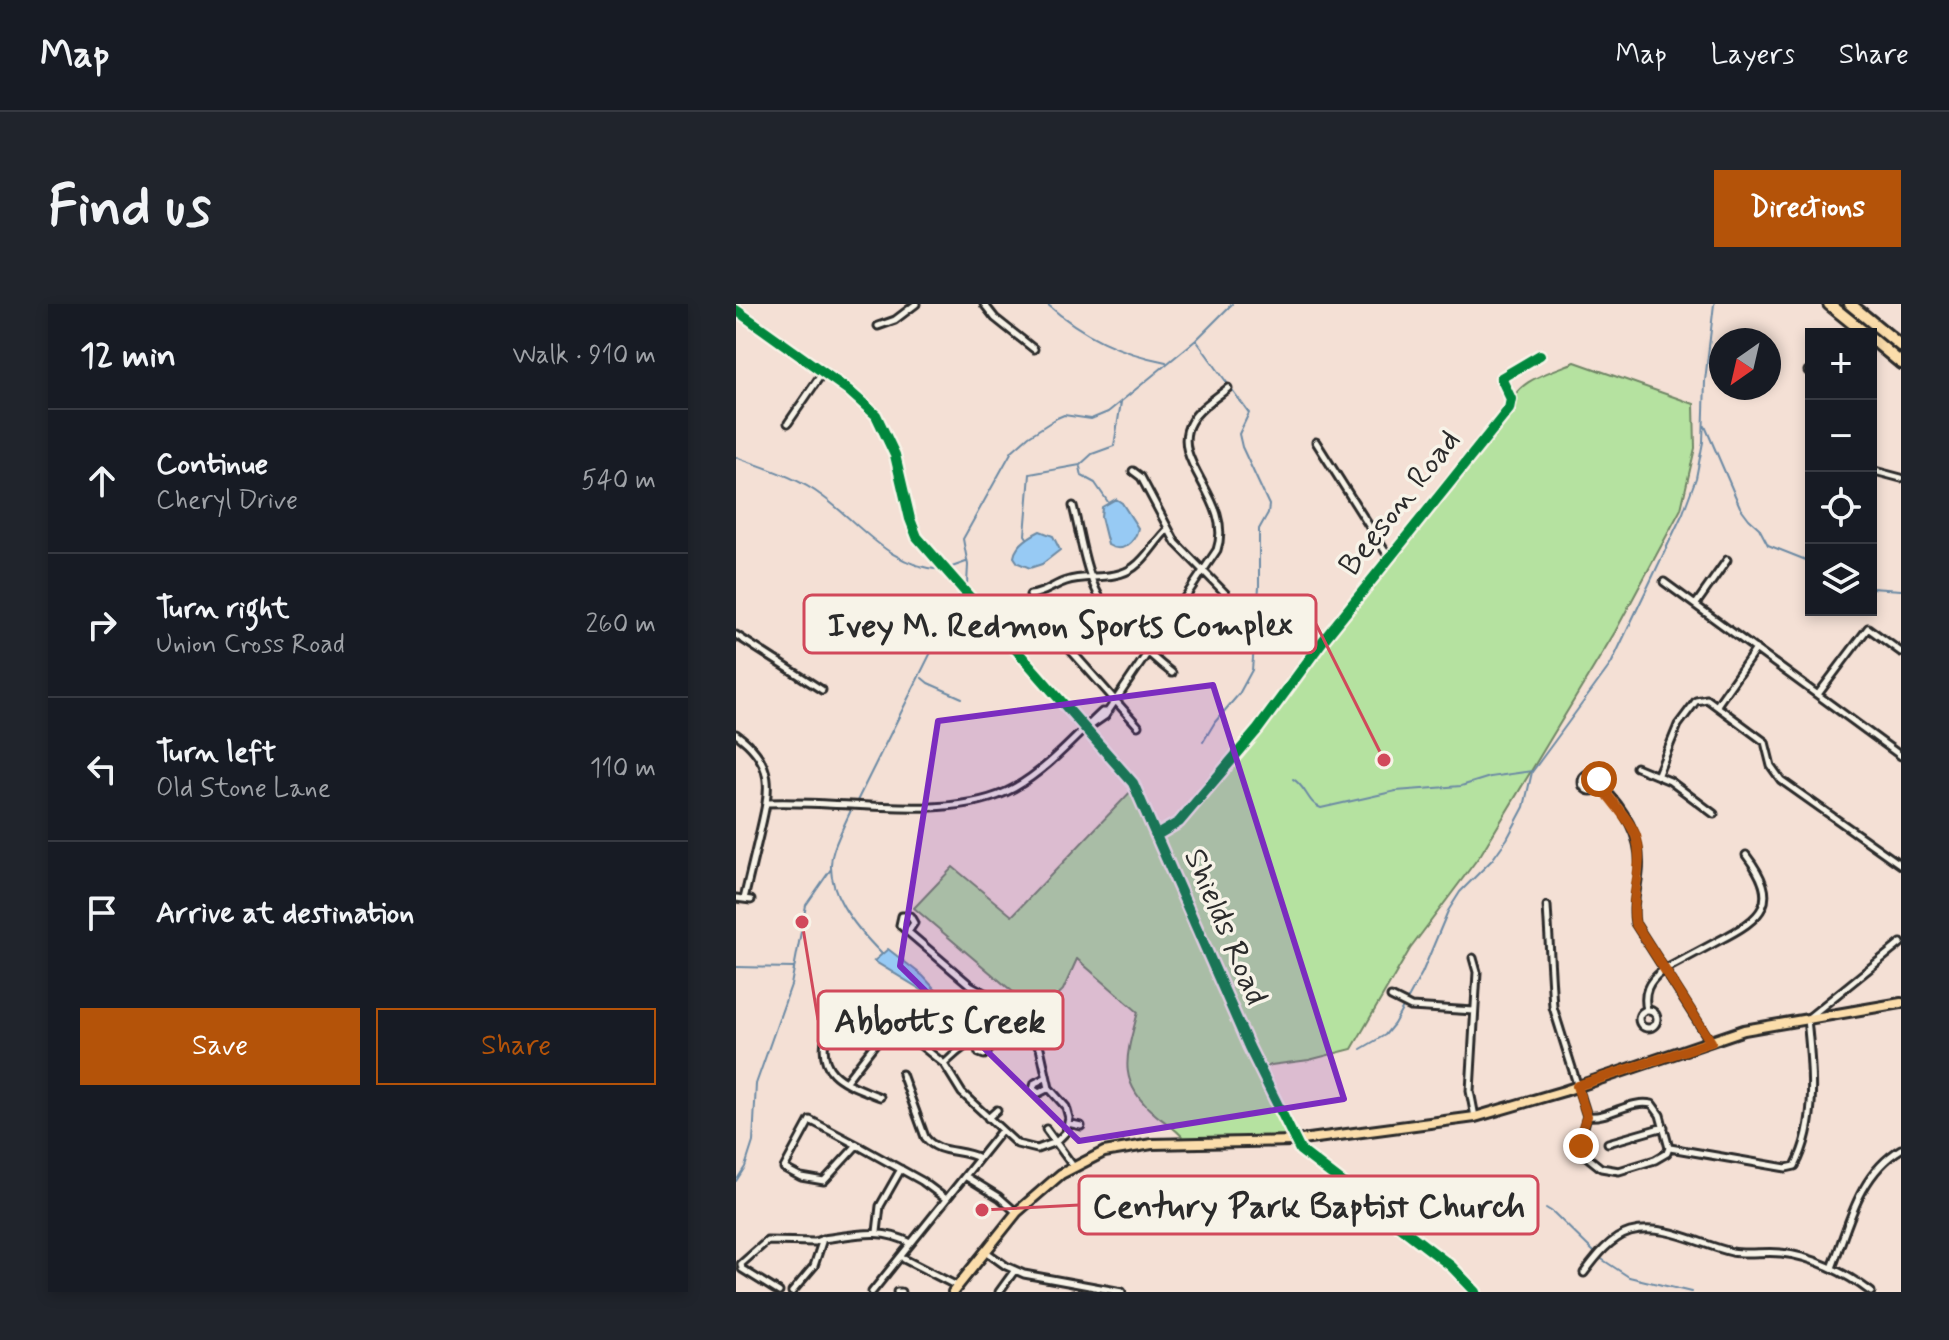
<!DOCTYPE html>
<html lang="en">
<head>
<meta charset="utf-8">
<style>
  :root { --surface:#171b24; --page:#20242c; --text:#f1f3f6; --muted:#9ea1a6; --line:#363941; --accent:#b45309 }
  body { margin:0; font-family:Mynerve,sans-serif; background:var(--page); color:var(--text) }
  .controls { position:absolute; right:24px; top:24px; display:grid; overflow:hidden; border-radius:0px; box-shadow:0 4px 12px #0003 }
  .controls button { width:72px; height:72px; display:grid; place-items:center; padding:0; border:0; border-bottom:2px solid var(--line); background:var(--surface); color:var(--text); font:40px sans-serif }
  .compass { position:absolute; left:973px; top:24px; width:72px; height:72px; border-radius:50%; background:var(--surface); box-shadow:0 4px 12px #0003; rotate:214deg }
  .stop { position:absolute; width:24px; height:24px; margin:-18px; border:6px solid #b45309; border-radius:50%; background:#fff }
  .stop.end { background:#b45309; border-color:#fff; box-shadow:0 2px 8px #0008 }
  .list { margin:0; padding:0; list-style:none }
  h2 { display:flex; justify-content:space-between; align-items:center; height:104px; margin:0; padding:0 32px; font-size:34px }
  h2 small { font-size:26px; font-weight:400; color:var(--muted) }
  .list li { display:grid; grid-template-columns:52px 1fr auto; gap:24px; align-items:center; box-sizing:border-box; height:144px; padding:0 32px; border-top:2px solid var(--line) }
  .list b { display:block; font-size:30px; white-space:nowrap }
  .list p { margin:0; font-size:26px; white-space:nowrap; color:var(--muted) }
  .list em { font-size:26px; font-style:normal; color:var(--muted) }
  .actions { display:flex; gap:16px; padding:24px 32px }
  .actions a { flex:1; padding:18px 0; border:2px solid var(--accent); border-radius:0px; text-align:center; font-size:28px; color:var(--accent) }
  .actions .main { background:var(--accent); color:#fff }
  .icon { flex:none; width:44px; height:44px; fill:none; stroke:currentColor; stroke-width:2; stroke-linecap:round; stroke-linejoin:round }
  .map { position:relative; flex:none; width:1165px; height:988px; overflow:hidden; border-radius:0px }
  header { display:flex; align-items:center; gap:48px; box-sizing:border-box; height:112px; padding:0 40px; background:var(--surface); border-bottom:2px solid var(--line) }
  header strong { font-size:38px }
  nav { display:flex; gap:44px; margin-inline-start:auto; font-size:28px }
  .intro { display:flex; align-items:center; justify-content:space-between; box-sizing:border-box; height:192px; padding:0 48px }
  h1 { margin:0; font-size:56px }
  .button { padding:20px 36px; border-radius:0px; background:var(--accent); color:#fff; font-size:28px; font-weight:700 }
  main { display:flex; gap:48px; padding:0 48px }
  aside { flex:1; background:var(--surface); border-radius:0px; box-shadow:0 4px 12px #0003 }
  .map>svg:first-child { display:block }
  .green { fill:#b5e2a0; stroke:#708666; stroke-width:2 }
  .water { fill:#97caf4; stroke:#6c8aa4; stroke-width:2 }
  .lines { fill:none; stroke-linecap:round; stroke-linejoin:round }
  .stream { stroke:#6c8aa4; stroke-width:2 }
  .minor-casing { stroke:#2b2b2b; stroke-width:11 }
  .major-casing { stroke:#2b2b2b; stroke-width:14 }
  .highway-casing { stroke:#2b2b2b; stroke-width:16 }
  .minor { stroke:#f7f3e8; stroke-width:5 }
  .major { stroke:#fbddab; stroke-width:8 }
  .highway { stroke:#fbddab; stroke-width:10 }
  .cycleway-casing { stroke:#f7f3e8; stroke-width:15 }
  .cycleway { stroke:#00873e; stroke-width:10 }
  .route { stroke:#b45309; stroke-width:10 }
  .marked { fill:#7b2cbf; fill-opacity:0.2; stroke:#7b2cbf; stroke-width:6; stroke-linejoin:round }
  .labels { text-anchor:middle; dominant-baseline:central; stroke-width:7; stroke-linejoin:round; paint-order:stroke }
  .street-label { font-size:32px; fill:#2b2b2b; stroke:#f7f3e8 }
  .leader { fill:none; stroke:#d1495b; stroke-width:3 }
  .callout-dot { fill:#d1495b; stroke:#f7f3e8; stroke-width:3 }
  .callout { fill:#f7f3e8; stroke:#d1495b; stroke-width:3 }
  .callout-label { font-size:34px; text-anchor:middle; font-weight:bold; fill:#2b2b2b }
</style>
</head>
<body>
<header>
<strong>Map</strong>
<nav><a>Map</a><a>Layers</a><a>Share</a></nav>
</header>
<div class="intro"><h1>Find us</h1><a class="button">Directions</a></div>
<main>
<aside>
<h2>12 min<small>Walk · 910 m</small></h2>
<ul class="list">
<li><svg class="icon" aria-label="ahead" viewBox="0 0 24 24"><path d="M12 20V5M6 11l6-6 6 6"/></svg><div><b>Continue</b><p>Cheryl Drive</p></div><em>540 m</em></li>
<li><svg class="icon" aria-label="right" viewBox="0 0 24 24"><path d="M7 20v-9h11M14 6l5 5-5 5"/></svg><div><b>Turn right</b><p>Union Cross Road</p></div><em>260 m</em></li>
<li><svg class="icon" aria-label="left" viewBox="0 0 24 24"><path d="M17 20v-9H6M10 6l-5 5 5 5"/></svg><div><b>Turn left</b><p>Old Stone Lane</p></div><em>110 m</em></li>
<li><svg class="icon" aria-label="arrive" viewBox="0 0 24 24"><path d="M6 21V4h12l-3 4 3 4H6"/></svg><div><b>Arrive at destination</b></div></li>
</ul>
<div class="actions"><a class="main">Save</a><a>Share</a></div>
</aside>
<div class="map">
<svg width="1165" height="988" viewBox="0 0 1165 988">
  <rect width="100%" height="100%" fill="#f4e0d5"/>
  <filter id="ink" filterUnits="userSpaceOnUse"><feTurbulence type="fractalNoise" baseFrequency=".0125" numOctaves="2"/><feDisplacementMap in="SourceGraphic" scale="16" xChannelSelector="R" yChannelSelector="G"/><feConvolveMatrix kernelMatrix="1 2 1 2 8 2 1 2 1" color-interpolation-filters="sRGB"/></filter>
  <g filter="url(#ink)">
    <path class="green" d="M 839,58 L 958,100 L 959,144 L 945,205 L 879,328 L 745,550 L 674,645 L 616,745 L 573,756 L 535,761 L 524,766 L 558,837 L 449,836 C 442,826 430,819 420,811 C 380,778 390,753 402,708 L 341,655 L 327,686 L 303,710 L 178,604 L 217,563 L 276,612 L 399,483 L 421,531 L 435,524 L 522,425 L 586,338 L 773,105 C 778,76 815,68 839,58 Z"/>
    <path class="water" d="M 380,195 L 386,199 L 402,224 C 399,239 386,250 372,241 L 365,213 L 366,203 Z
      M 304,227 L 317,232 L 324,246 L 306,260 L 294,264 L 282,259 L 278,253 C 280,240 294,232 304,227 Z
      M 152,645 L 187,672 L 208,695 L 204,697 L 138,657 Z"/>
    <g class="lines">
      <path class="stream" d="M 311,0 C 347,32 384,49 430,58
        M 460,36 L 513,109 L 503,130 L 506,143 L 533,201 L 532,209 L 523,225 L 523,283 L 516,366 L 503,390 L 479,418 L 467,438
        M 969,122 L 1004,203 L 1013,215 L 1023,224 L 1032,241 L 1075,258
        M 0,153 C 29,164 61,173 86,192 C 126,221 153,263 206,266
        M 344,163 L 346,172 L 359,179 L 372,198
        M 291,234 L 289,231 L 294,170 L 344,161 L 356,150 L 378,142 L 385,98
        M 213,264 L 230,258
        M 231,280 L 232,261 L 227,235 L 276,147 L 293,132 L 321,114 L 328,111 L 355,115 L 372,108 L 460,36 L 496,0
        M 1135,284 L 1165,286
        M 186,374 L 192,379 L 226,394
        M 557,475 C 570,482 572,500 585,504 L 660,487 L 725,482 L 754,473 L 796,467
        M 120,499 L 224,290
        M 116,504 C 110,517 103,531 98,545 C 84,583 121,625 146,650
        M 0,663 L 58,664
        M 207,692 L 214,699 L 240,700 L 268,719 L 295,711
        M 625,745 L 649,731 L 658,720 L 686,669 L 712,607 L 724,588 L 756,556 L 771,535 L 788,503 L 796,468 L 875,360 L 947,209 L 960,174 L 967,138 L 969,77 L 978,0
        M 0,877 L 9,863 L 17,838 L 20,780 L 55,681 L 70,601 L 95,565
        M 810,904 L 818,909 L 859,949
        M 864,954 L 893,973 L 955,988"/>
      <defs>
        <path id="minor" d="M 248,0 L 259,14 L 298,45
          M 0,6 L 112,86 L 140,111 L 159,151 L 174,215 L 181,233 L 397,479 L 513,743 L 564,846 L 715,962 L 740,988
          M 142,22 L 159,16 L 180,0
          M 1072,67 L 1075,68
          M 52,119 L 87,68
          M 580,138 L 654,255
          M 1135,166 L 1165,174
          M 397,167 L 405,173 L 440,239 L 489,289 L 506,313
          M 337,202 C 344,229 348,260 360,286 C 373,314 412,350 436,369
          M 928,278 L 1165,452
          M 294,291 C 308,290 317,281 330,277 C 352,270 379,277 398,263 C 412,253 419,237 432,225
          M 960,300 L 991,256
          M 0,331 L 86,386
          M 330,341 L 402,422
          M 1083,389 L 1132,324 L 1165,348
          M 981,401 L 1020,345
          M 350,425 L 369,412 L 481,246 C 498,196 432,157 455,118 C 463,104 480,94 492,84
          M 0,430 C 42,460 33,489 23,532 C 18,553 13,574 8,595
          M 900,463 L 934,477 L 978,510
          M846 478a9 9 0 1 1 18 0a9 9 0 1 1-18 0Z
          M 922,470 L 942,421 L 960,397 L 971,395 L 1029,438 L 1035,462 L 1045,476 L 1165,561
          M 864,480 C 888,504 907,534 903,569 C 901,587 896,601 899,619 L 974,737
          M 31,499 C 105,495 215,519 278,484 C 312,465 338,434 366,408 L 370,408
          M 421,531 L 443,518 L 522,425 L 586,338 L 773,105 L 775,95 L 765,74 L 804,51
          M 0,594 L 15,596
          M 811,602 L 817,703 L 851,812 L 845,834 L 850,852 L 865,864 L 883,867 L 919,856 L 931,849 L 933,844 L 924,811 L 916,800 C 894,795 873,815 851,812
          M 737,654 L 741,668 L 734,787 L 739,813
          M 655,693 L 675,703 L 738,707
          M 131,698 L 208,760 L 226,789 L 281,840 L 301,845 L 320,838 L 330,828 L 333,814 L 330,803 L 313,784 L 304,744 L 281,711 L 268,700 L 234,681 L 172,628 L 164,621 L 166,612 L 174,612 L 178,619 L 172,628
          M 911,706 C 907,689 912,678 926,667 C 945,657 963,647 982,637 C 1027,614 1046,598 1010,551
          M903 715a9 9 0 1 1 18 0a9 9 0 1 1-18 0Z
          M 168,727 L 176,717 L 182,719 L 184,726 L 177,734
          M 90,730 C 80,773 111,779 144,793
          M 239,737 L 243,749 L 248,751 L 253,746 L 251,735
          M 208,760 C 217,752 227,741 239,737 C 257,730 276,741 295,733
          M 166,770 L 189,833 C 202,851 225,844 243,854
          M 309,774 L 299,779 L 297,785 L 303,789 L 313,784
          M 110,777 L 156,718
          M 252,814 L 261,806
          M 74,816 L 121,841 L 88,877 L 65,873 L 48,864 Z
          M 332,819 L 345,822
          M 310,825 L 337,862
          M 872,839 L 928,823
          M 121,841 L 186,877 L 210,895
          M 934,844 L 1050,864 L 1059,862 C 1082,819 1076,762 1071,715 L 1165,639
          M 229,872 L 263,893 L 280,908
          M 141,928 L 144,902 L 165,865
          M 87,935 C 121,931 143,923 175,939
          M 249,947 L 270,962 L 288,970 L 386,988
          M 168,955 L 221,982
          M 1096,964 C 1113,920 1123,870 1165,845
          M 848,969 C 860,953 874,934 894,928 C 929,919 962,940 996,948 C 1012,951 1029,947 1045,949 C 1076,952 1110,969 1135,988
          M 43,988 L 6,965 L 5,960 L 31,937 L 79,938 L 87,935 L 78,962 L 56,988
          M 136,988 L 265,827
          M 161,988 L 165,988
          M 263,988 L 279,966"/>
        <path id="major" d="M 217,988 L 281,908 L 325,870 L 368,848 L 416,840 L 558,837 L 739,813 L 828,787 L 1008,726 L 1165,699"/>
        <path id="highway" d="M 1093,0 L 1130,30
          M 1114,0 L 1165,42
          M 1135,34 L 1165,59"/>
      </defs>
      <use href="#minor" class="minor-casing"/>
      <use href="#major" class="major-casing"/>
      <use href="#highway" class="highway-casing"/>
      <use href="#minor" class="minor"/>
      <use href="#major" class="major"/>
      <use href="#highway" class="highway"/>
      <defs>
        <path id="cycleway" d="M 0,6 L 112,86 L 140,111 L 159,151 L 174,215 L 181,233 L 397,479 L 513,743 L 564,846 L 715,962 L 740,988
          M 421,531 L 443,518 L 522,425 L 586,338 L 773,105 L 775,95 L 765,74 L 804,51"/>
      </defs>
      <use href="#cycleway" class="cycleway-casing"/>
      <use href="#cycleway" class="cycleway"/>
    </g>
  </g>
  <g class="lines" filter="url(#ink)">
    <path class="route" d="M 845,842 L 846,826 L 851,812 L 841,782 L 975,738 L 899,619 C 894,589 909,561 900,532 C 893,512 865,489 863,475"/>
  </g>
  <path class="marked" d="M 477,381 L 608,795 L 343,837 L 164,662 L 202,417 Z"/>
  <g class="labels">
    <g class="street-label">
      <text transform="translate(664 199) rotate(-52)">Beeson Road</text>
      <text transform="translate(489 623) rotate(67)">Shields Road</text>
    </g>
  </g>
  <path class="leader" d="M648 456L580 320M66 618L82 716M246 906L343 901"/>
  <g class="callout-dot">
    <circle cx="648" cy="456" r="8"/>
    <circle cx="66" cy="618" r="8"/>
    <circle cx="246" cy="906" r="8"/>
  </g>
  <g class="callout">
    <rect x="68" y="291" width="512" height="58" rx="8"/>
    <rect x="82" y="687" width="245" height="58" rx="8"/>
    <rect x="343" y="872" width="459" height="58" rx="8"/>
  </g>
  <g class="callout-label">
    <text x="324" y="332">Ivey M. Redmon Sports Complex</text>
    <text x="204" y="728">Abbotts Creek</text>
    <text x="573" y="913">Century Park Baptist Church</text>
  </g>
</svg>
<div class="controls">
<button>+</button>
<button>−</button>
<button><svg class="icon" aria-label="locate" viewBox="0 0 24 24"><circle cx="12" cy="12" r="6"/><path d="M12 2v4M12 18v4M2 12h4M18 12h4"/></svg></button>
<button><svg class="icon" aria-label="layers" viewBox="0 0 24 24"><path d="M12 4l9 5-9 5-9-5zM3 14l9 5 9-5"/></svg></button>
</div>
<svg class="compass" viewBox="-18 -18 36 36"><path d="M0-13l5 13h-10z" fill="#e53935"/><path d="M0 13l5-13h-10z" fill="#9ea1a6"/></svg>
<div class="stop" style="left:863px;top:475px"></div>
<div class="stop end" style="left:845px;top:842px"></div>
</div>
</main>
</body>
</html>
